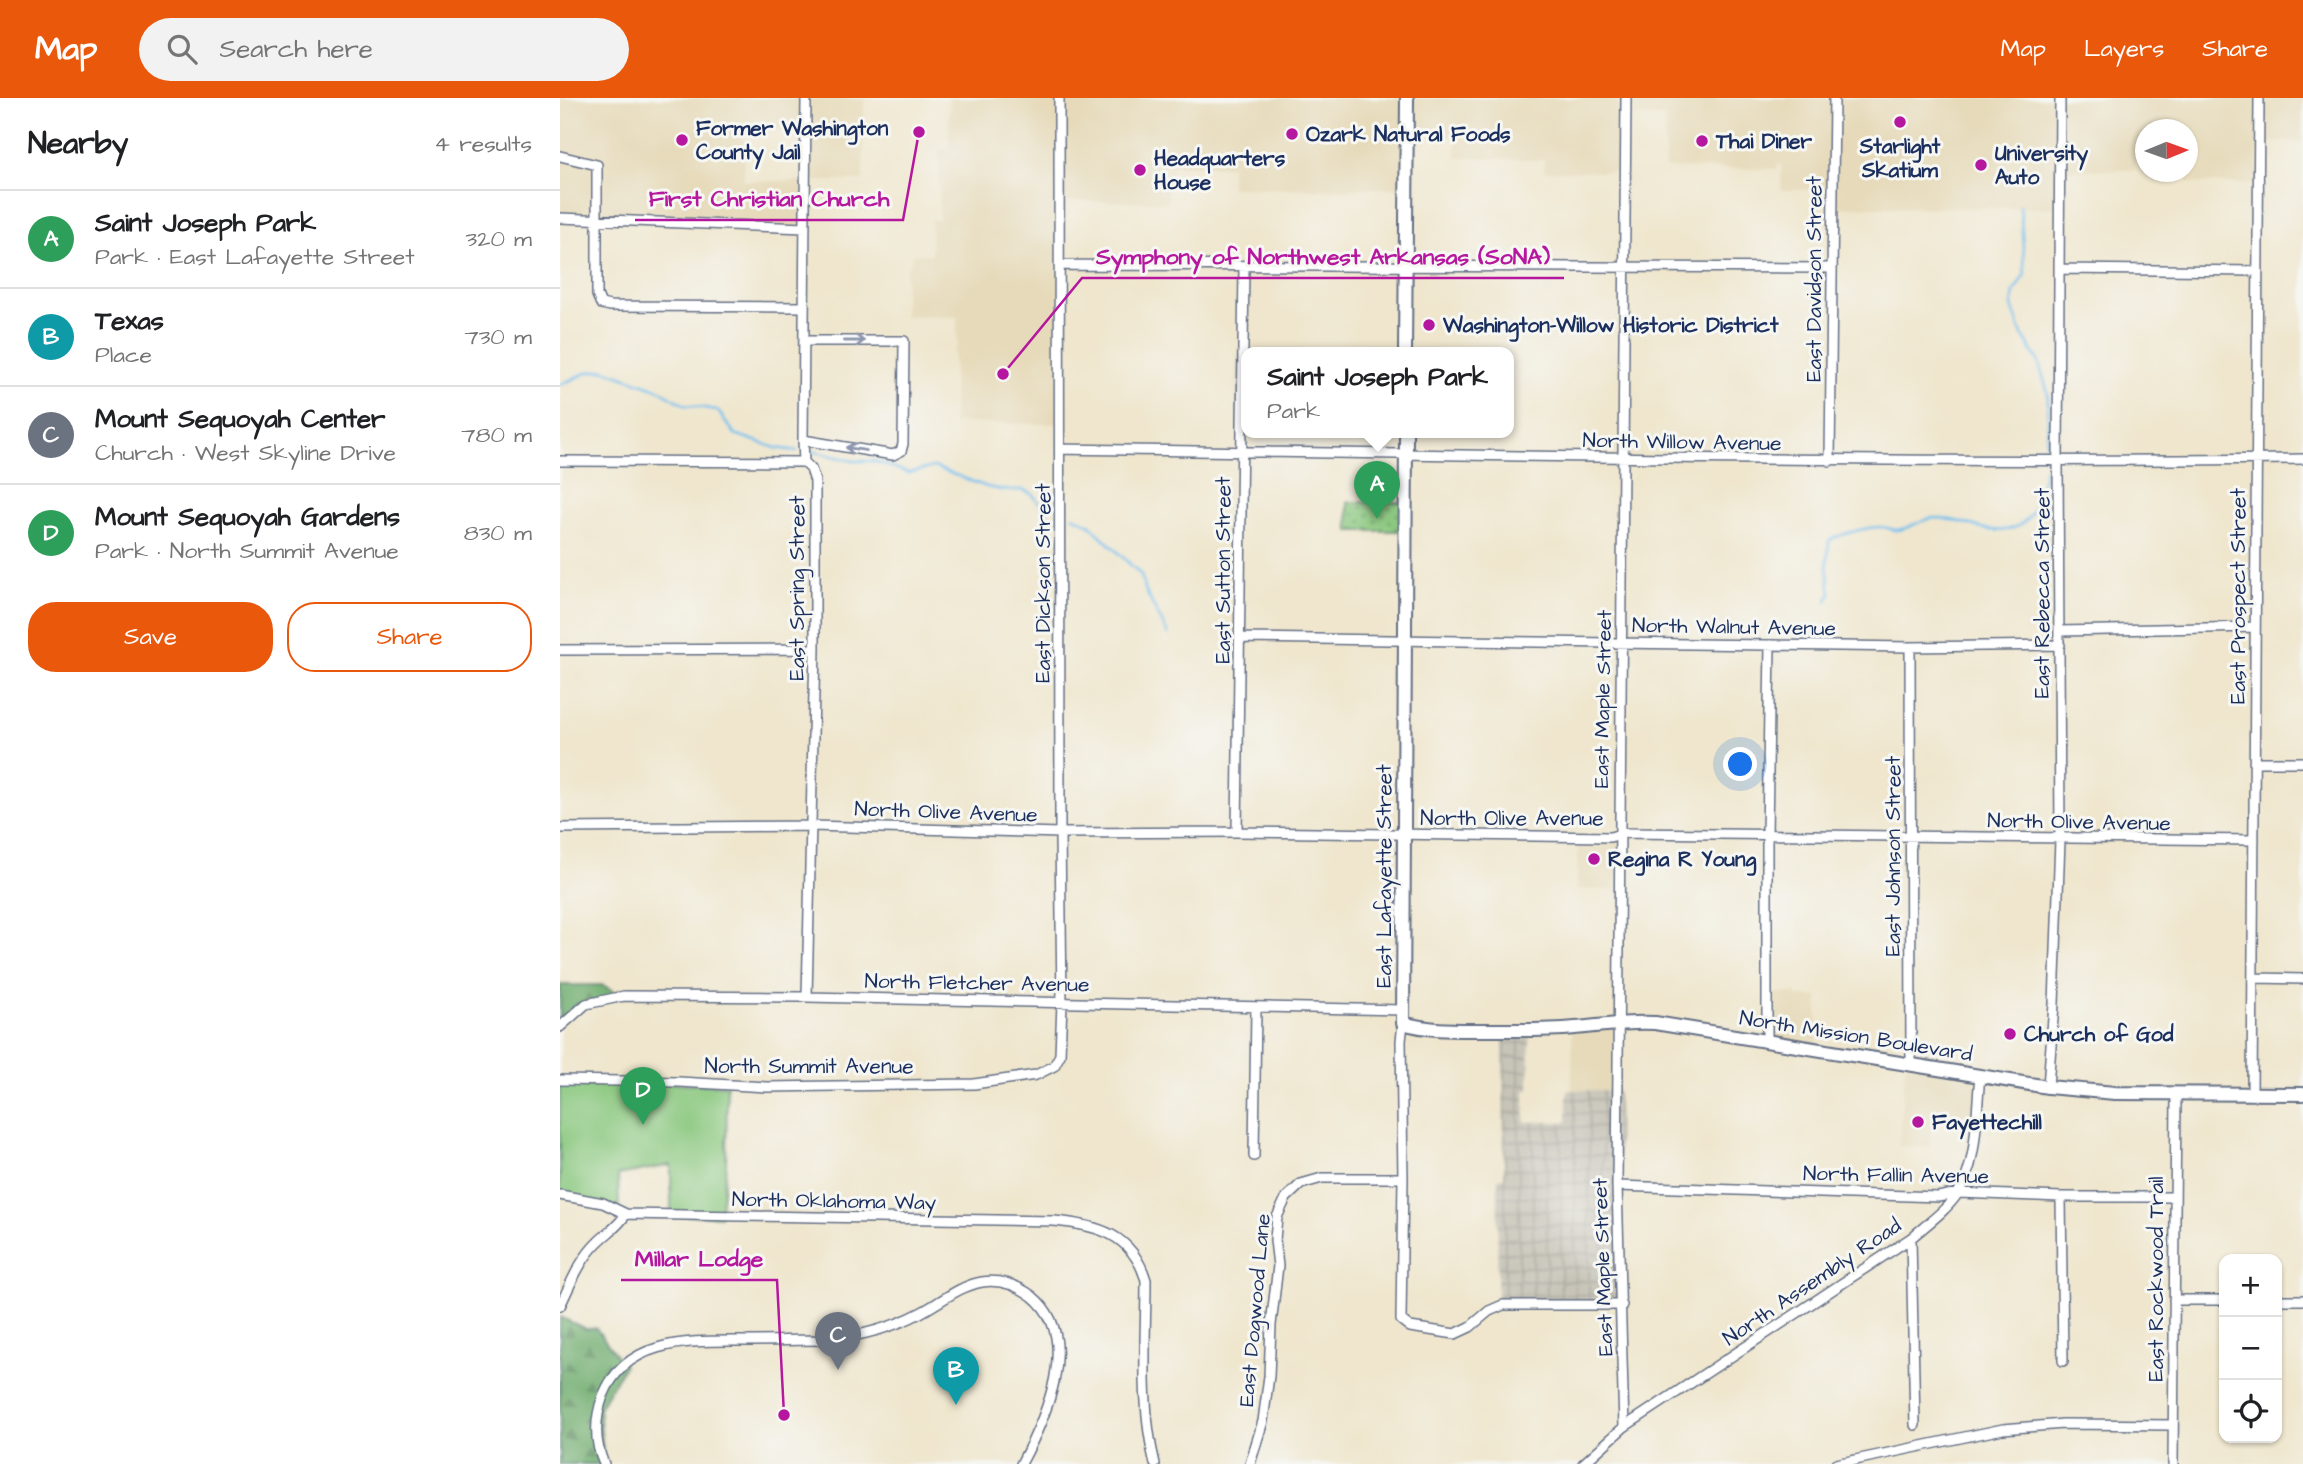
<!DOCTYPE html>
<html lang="en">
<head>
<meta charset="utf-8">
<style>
  :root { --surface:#fff; --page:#f2f2f2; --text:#202124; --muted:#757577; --line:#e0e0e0; --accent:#ea580c }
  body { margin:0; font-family:"Architects Daughter",sans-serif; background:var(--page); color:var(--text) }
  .controls { position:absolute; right:21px; bottom:21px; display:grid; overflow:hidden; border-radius:14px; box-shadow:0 2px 5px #0004 }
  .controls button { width:63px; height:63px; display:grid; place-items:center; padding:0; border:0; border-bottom:2px solid var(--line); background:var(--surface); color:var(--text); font:35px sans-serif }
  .compass { position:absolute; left:1575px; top:21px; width:63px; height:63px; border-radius:50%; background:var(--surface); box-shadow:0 2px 5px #0004; rotate:89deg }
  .you { position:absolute; left:1181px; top:667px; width:24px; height:24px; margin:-18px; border:5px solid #fff; border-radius:50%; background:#1a73e8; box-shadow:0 0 0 10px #1a73e833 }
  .badge { display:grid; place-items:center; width:46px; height:46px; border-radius:50%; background:var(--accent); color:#fff; font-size:23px; font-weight:700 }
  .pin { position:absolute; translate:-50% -58px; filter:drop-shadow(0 2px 4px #0008) }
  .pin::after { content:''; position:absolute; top:37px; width:24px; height:21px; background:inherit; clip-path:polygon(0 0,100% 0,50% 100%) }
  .popup { position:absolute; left:681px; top:249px; width:273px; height:91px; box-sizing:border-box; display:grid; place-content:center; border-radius:14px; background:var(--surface); filter:drop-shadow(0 2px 5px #0005); font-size:23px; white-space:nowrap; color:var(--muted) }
  .popup b { font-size:26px; color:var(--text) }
  .popup::after { content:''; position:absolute; left:50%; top:100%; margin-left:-14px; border:14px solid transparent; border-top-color:var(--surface) }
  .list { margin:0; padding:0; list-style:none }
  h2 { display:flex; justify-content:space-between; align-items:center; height:91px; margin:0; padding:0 28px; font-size:30px }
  h2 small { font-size:23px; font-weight:400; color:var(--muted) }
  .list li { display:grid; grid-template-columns:46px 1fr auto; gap:21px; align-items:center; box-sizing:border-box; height:98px; padding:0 28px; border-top:2px solid var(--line) }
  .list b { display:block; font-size:26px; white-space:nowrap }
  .list p { margin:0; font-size:23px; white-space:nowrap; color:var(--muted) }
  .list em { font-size:23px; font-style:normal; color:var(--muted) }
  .actions { display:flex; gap:14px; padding:21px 28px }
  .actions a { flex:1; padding:16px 0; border:2px solid var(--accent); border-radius:28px; text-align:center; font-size:24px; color:var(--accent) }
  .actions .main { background:var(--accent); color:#fff }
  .icon { flex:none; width:38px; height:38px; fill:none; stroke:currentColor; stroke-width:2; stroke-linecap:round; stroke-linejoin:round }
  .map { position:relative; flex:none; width:1743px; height:1366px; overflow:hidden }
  header { display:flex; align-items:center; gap:42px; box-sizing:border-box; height:98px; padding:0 35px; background:var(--accent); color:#fff }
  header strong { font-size:33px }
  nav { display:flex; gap:38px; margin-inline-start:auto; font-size:24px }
  .search { width:490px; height:63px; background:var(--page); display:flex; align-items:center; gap:18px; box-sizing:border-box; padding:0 24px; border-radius:38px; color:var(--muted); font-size:26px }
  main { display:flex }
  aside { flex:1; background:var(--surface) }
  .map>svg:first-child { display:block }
  .built { fill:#e6daba; fill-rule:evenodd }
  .industrial { fill:url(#industrial-grid) }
  .grass { fill:url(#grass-dots); stroke:#527b6e; stroke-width:2 }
  .forest { fill:url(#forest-firs); stroke:#446e66; stroke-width:2 }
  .garden { fill:#89c77e; stroke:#527b6e; stroke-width:2 }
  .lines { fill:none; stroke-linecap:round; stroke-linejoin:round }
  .stream { stroke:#75bfee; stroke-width:2.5 }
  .minor-casing { stroke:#656f85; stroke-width:12 }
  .secondary-casing { stroke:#656f85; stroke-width:16 }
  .minor { stroke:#fff; stroke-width:9 }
  .secondary { stroke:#fff; stroke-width:12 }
  .oneway { stroke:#8d97ae }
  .poi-dot { fill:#b5179e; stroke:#f6f6f2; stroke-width:2.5 }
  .labels { text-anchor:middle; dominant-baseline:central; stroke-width:6; stroke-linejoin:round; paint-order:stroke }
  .poi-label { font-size:21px; font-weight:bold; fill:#1b2f5e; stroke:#f6f6f2; text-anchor:start }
  .street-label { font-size:21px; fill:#1b2f5e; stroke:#f6f6f2 }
  .leader { fill:none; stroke:#b5179e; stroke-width:2.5 }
  .callout-dot { fill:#b5179e; stroke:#f6f6f2; stroke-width:2.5 }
  .callout-label { font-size:23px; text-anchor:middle; font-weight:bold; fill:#b5179e; stroke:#f6f6f2; stroke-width:6; stroke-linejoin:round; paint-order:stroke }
</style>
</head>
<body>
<header>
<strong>Map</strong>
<div class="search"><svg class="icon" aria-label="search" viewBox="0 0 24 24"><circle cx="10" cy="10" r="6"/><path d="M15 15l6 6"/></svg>Search here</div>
<nav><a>Map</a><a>Layers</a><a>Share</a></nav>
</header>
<main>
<aside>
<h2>Nearby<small>4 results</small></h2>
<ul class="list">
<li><span class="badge" style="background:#2e9e5b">A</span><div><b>Saint Joseph Park</b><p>Park · East Lafayette Street</p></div><em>320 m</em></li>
<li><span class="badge" style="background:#0f9aa8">B</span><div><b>Texas</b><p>Place</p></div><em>730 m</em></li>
<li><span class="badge" style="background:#6b7280">C</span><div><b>Mount Sequoyah Center</b><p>Church · West Skyline Drive</p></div><em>780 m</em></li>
<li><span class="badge" style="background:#2e9e5b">D</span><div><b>Mount Sequoyah Gardens</b><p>Park · North Summit Avenue</p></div><em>830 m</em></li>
</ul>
<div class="actions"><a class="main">Save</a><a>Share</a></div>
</aside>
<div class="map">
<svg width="1743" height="1366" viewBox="0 0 1743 1366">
  <defs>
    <pattern id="industrial-grid" width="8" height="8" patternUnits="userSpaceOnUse" patternTransform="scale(1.75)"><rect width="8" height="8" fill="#c8c4b8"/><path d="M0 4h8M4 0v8" fill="none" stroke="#aba9a1"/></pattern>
    <pattern id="grass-dots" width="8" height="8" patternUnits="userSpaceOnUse" patternTransform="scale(1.75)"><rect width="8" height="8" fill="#89c77e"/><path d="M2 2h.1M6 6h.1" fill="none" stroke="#6fa26a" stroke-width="1.8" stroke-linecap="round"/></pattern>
    <pattern id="forest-firs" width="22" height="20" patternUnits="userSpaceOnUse" patternTransform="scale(1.75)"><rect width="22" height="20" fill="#6eac6d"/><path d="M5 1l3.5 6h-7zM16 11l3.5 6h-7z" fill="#5a8c5d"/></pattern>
  </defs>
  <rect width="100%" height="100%" fill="#f6f6f2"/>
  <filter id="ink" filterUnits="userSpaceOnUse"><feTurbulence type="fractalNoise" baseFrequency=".0143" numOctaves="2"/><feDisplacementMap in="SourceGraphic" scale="14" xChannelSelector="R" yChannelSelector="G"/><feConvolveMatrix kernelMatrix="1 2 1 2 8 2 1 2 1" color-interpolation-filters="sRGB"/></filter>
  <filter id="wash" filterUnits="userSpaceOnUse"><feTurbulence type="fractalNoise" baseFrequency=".00686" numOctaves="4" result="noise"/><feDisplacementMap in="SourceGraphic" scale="28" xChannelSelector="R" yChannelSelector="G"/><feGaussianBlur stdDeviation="1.57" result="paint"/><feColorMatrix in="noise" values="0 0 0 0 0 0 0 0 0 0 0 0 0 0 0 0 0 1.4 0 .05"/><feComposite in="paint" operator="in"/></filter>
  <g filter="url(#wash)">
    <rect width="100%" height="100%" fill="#efe6cd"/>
    <path class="built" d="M 0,0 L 304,0 L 303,83 L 245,83 L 245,130 L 0,120 ZM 184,33 L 246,33 L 245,83 L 184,83 Z
      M 389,0 L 1743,0 L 1743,44 L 1698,44 L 1698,86 L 1628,85 L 1628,32 L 1586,32 L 1585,47 L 1575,47 L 1575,72 L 1500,72 L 1500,110 L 1272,109 L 1272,92 L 1221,92 L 1221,67 L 1217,67 L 1217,71 L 1105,70 L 1105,19 L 1066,19 L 1065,74 L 984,73 L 984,62 L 896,59 L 896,38 L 847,38 L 846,90 L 797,90 L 796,92 L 671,89 L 671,68 L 613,68 L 612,76 L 608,76 L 608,104 L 499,103 L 501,326 L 393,325 L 394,250 L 397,249 L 397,219 L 344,218 L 346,171 L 351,164 L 352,156 L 371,156 L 371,122 L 379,122 L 379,52 L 389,51 Z
      M 1059,737 L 1059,792 L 1017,791 L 1018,739 Z
      M 1207,895 L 1237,895 L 1237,899 L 1258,899 L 1257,951 L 1207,942 Z
      M 1059,926 L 1058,993 L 1012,992 L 1012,930 Z
      M 1345,965 L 1420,978 L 1416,1021 L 1374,1014 L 1369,1050 L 1339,1048 Z"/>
    <path class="industrial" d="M 943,932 L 970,932 L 969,992 L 965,992 L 965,1024 L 1007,1024 L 1007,992 L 1058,993 L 1062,1207 L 937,1209 L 938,1080 L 944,1079 Z"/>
    <path class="grass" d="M 788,404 L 845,404 L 845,433 L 789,433 Z"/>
    <path class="forest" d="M 0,887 L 42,887 L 64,898 L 15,907 L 0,924 Z
      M 0,1219 L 26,1231 L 36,1230 L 64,1268 L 39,1310 L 44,1366 L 0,1366 Z"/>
    <path class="garden" d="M 0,982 L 167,987 L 166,1068 L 160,1118 L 111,1117 L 111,1067 L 58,1077 L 59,1112 L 0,1097 Z"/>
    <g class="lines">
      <path class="stream" d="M 1460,107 L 1465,176 L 1454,194 L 1452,208 L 1462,237 L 1478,262 L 1488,295 L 1488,328 L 1484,360
        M 0,287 L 28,274 L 44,272 L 98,291 L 125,307 L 157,312 L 175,336 L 216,350 L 237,353
        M 252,353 L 293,363 L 314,363 L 349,375 L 374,369 L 427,389 L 442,392 L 463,392 L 472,396 L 487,414
        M 513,418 L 529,426 L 581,477 L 586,494 L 608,536
        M 1267,503 L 1271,495 L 1267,470 L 1269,443 C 1279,436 1308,429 1321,429 C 1326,429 1332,432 1337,432 C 1349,431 1361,421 1373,420 C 1390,420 1406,425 1421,430 C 1467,442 1480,409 1484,371"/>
    </g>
  </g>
  <g filter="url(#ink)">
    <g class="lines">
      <defs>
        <path id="minor" d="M 246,0 L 243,342 L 244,364 L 251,371 L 255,383 L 255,551 L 247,899
          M 0,58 L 37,67 L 37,197 L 41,206 L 50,208 L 244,209
          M 0,120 L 245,130
          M 500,167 L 1271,170
          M 1499,171 L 1698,173
          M 243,342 L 333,357 L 341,353 L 343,346 L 344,243 L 244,243
          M 501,351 C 915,357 1329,366 1743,361
          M 0,363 L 244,364
          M 1270,363 L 1274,0
          M 1500,533 L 1695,529
          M 681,540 L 1350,549 L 1500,547
          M 1350,549 L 1351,966
          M 0,552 L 255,551
          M 1695,664 L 1743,664
          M 0,730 L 251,728 L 500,735 L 677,734 L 1050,739 L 1065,735 L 1694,742
          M 677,734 L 684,168
          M 1693,880 L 1743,881
          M 843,925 L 841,943 L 843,1080 L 841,1222 L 850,1229 L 895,1236 L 910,1229 L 929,1213 L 943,1207 L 1062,1207
          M 0,929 L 26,906 L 64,898 L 247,899 L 843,912
          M 1207,942 L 1207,738 L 1210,547
          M 0,982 L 119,984 L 207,989 L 414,986 L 476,977 L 494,968 L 500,957 L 502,905 L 500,735 L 499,0
          M 1488,989 L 1494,906 L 1500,742 L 1498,364 L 1500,0
          M 1692,997 L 1699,0
          M 694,1058 L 696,909
          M 1057,1088 L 1378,1099 L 1399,1095 L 1501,1099 L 1614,1099
          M 0,1097 L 43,1105 L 66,1116 L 494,1123 C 538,1127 572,1136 586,1182 C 586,1243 580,1306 595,1366
          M 1501,1099 L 1503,1263
          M 1351,1140 L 1355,1327
          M 1614,1202 L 1664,1202
          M 1717,1202 L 1743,1202
          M 0,1208 C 10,1187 20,1161 38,1144 C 48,1134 58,1129 66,1116
          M 1064,1329 L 1057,1088 L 1066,0
          M 44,1366 C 34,1344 35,1320 43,1298 C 66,1240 130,1243 182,1243 C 211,1243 240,1242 268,1242 C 300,1238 332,1230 360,1215 C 381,1204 399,1188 422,1184 C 441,1181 457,1187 472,1198 C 523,1239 485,1321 461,1366
          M 690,1366 L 703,1323 L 709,1278 L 711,1227 L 718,1168 L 715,1142 L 717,1119 L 726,1100 L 741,1086 L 762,1080 L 843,1080
          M 1023,1366 L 1064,1329 L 1351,1140 C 1367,1126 1386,1113 1398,1095 C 1418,1066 1416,1013 1420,978
          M 1276,1366 L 1443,1331 L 1503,1326 L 1613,1327
          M 1613,1366 L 1616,997"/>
        <path id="secondary" d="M 845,255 L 847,0
          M 846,335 L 843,925 C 870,933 896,932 923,932 C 954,932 984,933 1015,930 C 1042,928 1068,923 1095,925 L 1488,989 L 1555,995 L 1743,996"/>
      </defs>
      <use href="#minor" class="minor-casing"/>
      <use href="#secondary" class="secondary-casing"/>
      <use href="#minor" class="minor"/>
      <use href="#secondary" class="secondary"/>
    </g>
    <defs><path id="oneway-shaft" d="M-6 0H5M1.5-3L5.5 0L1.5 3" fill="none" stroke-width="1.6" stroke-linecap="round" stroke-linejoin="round" transform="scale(1.75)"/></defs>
    <g class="oneway">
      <use href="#oneway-shaft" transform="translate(294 243)"/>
      <use href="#oneway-shaft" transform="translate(296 351) rotate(-171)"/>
    </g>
  </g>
  <g class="poi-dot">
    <circle cx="1340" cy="24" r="7"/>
    <circle cx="732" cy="36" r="7"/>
    <circle cx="122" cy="42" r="7"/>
    <circle cx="1142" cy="43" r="7"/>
    <circle cx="1421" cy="67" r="7"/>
    <circle cx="580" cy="72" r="7"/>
    <circle cx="869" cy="227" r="7"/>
    <circle cx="1034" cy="761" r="7"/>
    <circle cx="1450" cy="936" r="7"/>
    <circle cx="1358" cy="1024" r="7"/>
  </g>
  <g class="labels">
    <g class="poi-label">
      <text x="136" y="30">Former Washington<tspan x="136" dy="24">County Jail</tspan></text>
      <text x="746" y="36">Ozark Natural Foods</text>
      <text x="1156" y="43">Thai Diner</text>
      <text x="1340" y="48" text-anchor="middle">Starlight<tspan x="1340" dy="24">Skatium</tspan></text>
      <text x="1435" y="55">University<tspan x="1435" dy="24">Auto</tspan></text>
      <text x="594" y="60">Headquarters<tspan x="594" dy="24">House</tspan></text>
      <text x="883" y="227">Washington-Willow Historic District</text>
      <text x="1048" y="761">Regina R Young</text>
      <text x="1464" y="936">Church of God</text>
      <text x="1372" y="1024">Fayettechill</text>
    </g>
    <g class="street-label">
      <text transform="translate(1254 181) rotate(-90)">East Davidson Street</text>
      <text transform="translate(1122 344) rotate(1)">North Willow Avenue</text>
      <text transform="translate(663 472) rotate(-90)">East Sutton Street</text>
      <text transform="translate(483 485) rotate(-90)">East Dickson Street</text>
      <text transform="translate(237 490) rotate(-90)">East Spring Street</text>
      <text transform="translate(1482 495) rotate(-90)">East Rebecca Street</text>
      <text transform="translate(1678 498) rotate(-90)">East Prospect Street</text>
      <text transform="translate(1174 529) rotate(1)">North Walnut Avenue</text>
      <text transform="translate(1043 601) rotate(-89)">East Maple Street</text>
      <text transform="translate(386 714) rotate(2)">North Olive Avenue</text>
      <text x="952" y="720">North Olive Avenue</text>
      <text transform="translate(1519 724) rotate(1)">North Olive Avenue</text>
      <text transform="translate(1333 758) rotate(-90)">East Johnson Street</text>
      <text transform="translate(824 778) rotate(-90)">East Lafayette Street</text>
      <text transform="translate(417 885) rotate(1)">North Fletcher Avenue</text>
      <text transform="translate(1296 938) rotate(9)">North Mission Boulevard</text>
      <text x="249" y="968">North Summit Avenue</text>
      <text transform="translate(1336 1077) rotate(1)">North Fallin Avenue</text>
      <text transform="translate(274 1103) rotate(1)">North Oklahoma Way</text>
      <text transform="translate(1043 1169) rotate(-92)">East Maple Street</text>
      <text transform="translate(1596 1181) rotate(-90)">East Rockwood Trail</text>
      <text transform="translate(1252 1184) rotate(-34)">North Assembly Road</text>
      <text transform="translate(695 1212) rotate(-85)">East Dogwood Lane</text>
    </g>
  </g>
  <path class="leader" d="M359 34L343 122H75M443 276L522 180H1004M224 1317L217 1182H61"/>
  <g class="callout-dot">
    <circle cx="359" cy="34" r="7"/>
    <circle cx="443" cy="276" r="7"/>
    <circle cx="224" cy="1317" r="7"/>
  </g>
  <g class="callout-label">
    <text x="209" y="108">First Christian Church</text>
    <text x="763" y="166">Symphony of Northwest Arkansas (SoNA)</text>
    <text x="139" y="1168">Millar Lodge</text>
  </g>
</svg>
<div class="controls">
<button>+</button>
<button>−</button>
<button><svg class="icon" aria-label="locate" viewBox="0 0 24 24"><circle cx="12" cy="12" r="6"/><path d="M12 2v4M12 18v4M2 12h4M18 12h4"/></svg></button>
</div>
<svg class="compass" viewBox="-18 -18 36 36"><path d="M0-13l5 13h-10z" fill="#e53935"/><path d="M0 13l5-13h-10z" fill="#757577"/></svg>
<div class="you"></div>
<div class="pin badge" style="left:817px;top:421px;background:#2e9e5b">A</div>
<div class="popup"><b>Saint Joseph Park</b>Park</div>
<div class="pin badge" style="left:396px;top:1307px;background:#0f9aa8">B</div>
<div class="pin badge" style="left:278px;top:1272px;background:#6b7280">C</div>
<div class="pin badge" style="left:83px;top:1027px;background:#2e9e5b">D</div>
</div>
</main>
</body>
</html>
